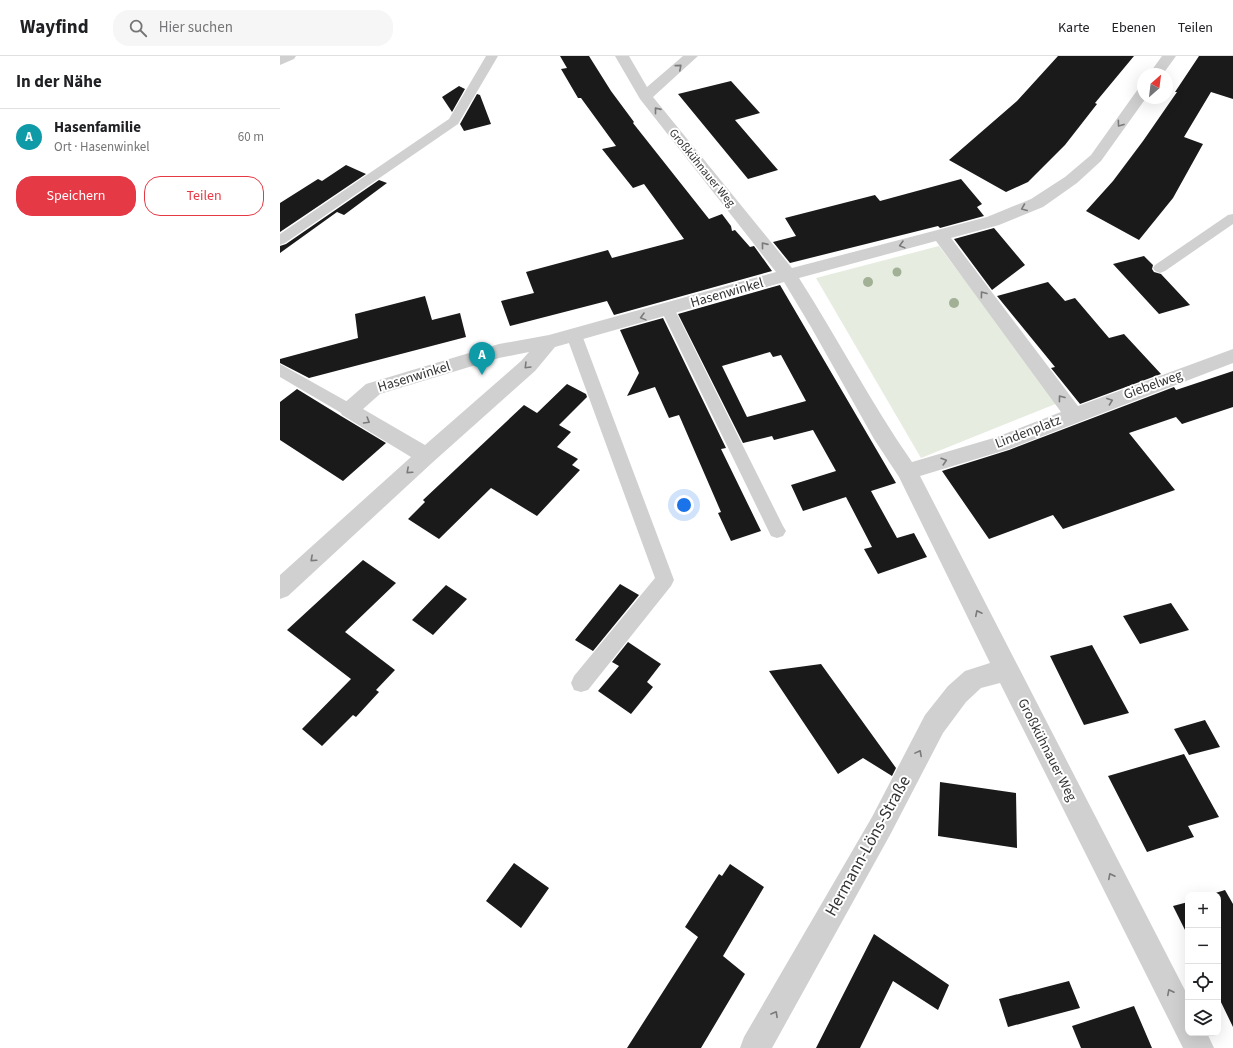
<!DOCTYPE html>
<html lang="de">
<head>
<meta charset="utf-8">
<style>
  :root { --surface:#fff; --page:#f6f6f6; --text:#202124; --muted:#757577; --line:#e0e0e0; --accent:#e63946 }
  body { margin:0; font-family:"Source Sans 3",sans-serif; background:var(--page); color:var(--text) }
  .controls { position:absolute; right:12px; bottom:12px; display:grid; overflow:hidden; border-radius:8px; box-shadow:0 4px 16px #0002 }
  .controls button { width:36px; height:36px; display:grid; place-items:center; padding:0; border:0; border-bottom:1px solid var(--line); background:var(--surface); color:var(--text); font:20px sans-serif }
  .compass { position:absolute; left:857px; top:12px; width:36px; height:36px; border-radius:50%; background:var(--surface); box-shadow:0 4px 16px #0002; rotate:28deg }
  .you { position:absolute; left:404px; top:449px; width:14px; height:14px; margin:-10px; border:3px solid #fff; border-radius:50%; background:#1a73e8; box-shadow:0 0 0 6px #1a73e833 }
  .badge { display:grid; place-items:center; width:26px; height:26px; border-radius:50%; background:var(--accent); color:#fff; font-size:13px; font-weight:700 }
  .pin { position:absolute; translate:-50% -33px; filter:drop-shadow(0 1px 2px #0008) }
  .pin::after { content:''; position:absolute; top:21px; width:14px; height:12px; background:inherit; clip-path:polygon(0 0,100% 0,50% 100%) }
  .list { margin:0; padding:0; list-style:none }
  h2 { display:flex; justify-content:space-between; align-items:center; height:52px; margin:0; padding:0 16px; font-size:17px }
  h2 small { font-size:13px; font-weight:400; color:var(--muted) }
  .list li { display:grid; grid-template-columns:26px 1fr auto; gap:12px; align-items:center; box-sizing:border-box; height:56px; padding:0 16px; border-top:1px solid var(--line) }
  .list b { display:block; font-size:15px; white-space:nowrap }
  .list p { margin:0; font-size:13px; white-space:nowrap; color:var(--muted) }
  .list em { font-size:13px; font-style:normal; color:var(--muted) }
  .actions { display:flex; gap:8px; padding:12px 16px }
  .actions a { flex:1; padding:9px 0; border:1px solid var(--accent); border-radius:16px; text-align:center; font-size:14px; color:var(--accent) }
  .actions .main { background:var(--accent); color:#fff }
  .icon { flex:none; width:22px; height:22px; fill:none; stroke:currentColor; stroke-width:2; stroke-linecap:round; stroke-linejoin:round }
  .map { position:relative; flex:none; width:953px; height:992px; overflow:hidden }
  header { display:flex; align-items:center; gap:24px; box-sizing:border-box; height:56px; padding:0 20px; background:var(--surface); border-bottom:1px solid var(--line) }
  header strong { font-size:19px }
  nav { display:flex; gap:22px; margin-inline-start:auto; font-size:14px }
  .search { width:280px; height:36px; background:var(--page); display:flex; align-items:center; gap:10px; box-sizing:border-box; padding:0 14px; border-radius:16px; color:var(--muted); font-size:15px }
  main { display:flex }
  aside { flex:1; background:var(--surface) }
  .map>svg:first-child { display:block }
  .green { fill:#e6ecdf }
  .building { fill:#1a1a1a; fill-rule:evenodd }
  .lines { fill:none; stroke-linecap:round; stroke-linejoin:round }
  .service { fill:#d0d0d0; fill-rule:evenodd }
  .minor { fill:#d0d0d0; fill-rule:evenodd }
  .tree { fill:#a2b095 }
  .oneway { stroke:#7a7a7a }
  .labels { text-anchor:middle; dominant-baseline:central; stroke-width:4; stroke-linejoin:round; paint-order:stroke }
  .far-street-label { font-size:12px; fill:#333; stroke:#fff }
  .street-label { font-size:14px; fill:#333; stroke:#fff }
  .near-street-label { font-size:17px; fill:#333; stroke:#fff }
</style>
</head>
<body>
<header>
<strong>Wayfind</strong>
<div class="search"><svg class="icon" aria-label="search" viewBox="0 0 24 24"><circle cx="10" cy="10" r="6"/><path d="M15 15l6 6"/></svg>Hier suchen</div>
<nav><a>Karte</a><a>Ebenen</a><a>Teilen</a></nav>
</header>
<main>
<aside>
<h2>In der Nähe<small></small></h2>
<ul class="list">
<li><span class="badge" style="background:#0f9aa8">A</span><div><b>Hasenfamilie</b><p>Ort · Hasenwinkel</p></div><em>60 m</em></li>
</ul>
<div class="actions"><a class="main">Speichern</a><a>Teilen</a></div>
</aside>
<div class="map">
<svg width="953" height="992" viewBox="0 0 953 992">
  <rect width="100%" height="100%" fill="#fff"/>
  <path class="green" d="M 659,190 L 778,347 L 641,402 L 536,222 Z"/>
  <path class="building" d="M 280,0 L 309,0 L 331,35 L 354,66 L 353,67 L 429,163 L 442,158 L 451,170 L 452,175 L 455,174 L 470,191 L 474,190 L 492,215 L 334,259 L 327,245 L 230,270 L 221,245 L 254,237 L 246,216 L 328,194 L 332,202 L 404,183 L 364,128 L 353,132 L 322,93 L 336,90 L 301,42 L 298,42 L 281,13 L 287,12 Z
    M 778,0 L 854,0 L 815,47 L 817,48 L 785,89 L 748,126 L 726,136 L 669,104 L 737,45 Z
    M 919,0 L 953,0 L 953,43 L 931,36 L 904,81 L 923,88 L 893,142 L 859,184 L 806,155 L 833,125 L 863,85 L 897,36 L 895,36 Z
    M 451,25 L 480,57 L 455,64 L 498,114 L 468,123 L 398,38 Z
    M 179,30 L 185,33 L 172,56 L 162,41 Z
    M 197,38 L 200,39 L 211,68 L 184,75 L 180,68 Z
    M 66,109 L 86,118 L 0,176 L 0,147 L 38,123 L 42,125 Z
    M 681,123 L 702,148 L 697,151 L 704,160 L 660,172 L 658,170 L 510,207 L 493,186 L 516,180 L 505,162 L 595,139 L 600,145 Z
    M 99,124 L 107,127 L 64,159 L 57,156 L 0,197 L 0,190 L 6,188 Z
    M 714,172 L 745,209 L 712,234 L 674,183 Z
    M 864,200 L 873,209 L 872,213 L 874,216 L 881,218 L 910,249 L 879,258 L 833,208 Z
    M 768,226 L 785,245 L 795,242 L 829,282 L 844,278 L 881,318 L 800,348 L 771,312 L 775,311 L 717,240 Z
    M 500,229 L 616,427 L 591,435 L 617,482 L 634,477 L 647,501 L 598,518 L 584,493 L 592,491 L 566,441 L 523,455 L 511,429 L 556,415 L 533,374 L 494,384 L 492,380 L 463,387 L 398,258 ZM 490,296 L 493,301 L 501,299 L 526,345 L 467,361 L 442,310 Z
    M 145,240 L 152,264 L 180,257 L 186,281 L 29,322 L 0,307 L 0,303 L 78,282 L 75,258 Z
    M 383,262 L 446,392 L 441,393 L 481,475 L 451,485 L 438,457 L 441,456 L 399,359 L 389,362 L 375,331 L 347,340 L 359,317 L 340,274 Z
    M 953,315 L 953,351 L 902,368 L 896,361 L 849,377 L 895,434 L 783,473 L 773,459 L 709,483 L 662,415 L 729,394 L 894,331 L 896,334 Z
    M 287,328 L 306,338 L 307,341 L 279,369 L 291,376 L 277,391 L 298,403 L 292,409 L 300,414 L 257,460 L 211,432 L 159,483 L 128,463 L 145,446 L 143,444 L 244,349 L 257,357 Z
    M 17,333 L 61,360 L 106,387 L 63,425 L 0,384 L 0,346 Z
    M 83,504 L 116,527 L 65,576 L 115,614 L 96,634 L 99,636 L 76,661 L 73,659 L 42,690 L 22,673 L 71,623 L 7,574 Z
    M 340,528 L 359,539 L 313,595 L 295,584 Z
    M 166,529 L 187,543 L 153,579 L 132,564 Z
    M 891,547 L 909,574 L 860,588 L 843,560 Z
    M 348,586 L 381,608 L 367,626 L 373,631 L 351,658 L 318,635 L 339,610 L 332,606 Z
    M 812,589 L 849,657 L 804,669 L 770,600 Z
    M 541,608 L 616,712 L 612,720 L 583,702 L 558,718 L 489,615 Z
    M 925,664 L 940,691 L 909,699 L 894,673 Z
    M 904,698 L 939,761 L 908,770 L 914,781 L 867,796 L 828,720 Z
    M 660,726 L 736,737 L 737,792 L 658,780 Z
    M 234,807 L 269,832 L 241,872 L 206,845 Z
    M 450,808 L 484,831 L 443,900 L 465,918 L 421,992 L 347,992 L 418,881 L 405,871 L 439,818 L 442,820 Z
    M 945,834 L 953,848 L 953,971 L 938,940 L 938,839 L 929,839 Z
    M 908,846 L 908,880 L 893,850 Z
    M 594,878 L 669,929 L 658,954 L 613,925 L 580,992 L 536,992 Z
    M 789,925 L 800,952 L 728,971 L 719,943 Z
    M 854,950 L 872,992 L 801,992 L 792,970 Z"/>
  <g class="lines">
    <path class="service" d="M 206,0 L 218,0 L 178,68 L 5,187 L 0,189 L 0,178 L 169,63 Z
      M 953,158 L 953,168 L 885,215 L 880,217 L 875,215 L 873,212 L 875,209 L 948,159 Z
      M 388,249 L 393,250 L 503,470 L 506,475 L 503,480 L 497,482 L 491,480 L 381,254 L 383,250 Z
      M 294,274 L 299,275 L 302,279 L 394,524 L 391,530 L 308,634 L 301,636 L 294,634 L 291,627 L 294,620 L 375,522 L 286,279 L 289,275 Z
      M 0,308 L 75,350 L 77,354 L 75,358 L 69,360 L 63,358 L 0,321 Z"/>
    <path class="minor" d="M 0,0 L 16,0 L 14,3 L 0,9 Z
      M 335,0 L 349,0 L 367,31 L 403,0 L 418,0 L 373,41 L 512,212 L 707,161 L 751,143 L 785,121 L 811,99 L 858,33 L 863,32 L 863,42 L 866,42 L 821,105 L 797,127 L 763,151 L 719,169 L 671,182 L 798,350 L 953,293 L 953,307 L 729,393 L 640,420 L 908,940 L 908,977 L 927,977 L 934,992 L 903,992 L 720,627 L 701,632 L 686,646 L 663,677 L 610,779 L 492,992 L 460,992 L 464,981 L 592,761 L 645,659 L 668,630 L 685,615 L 710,607 L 619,421 L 594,383 L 531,271 L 504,226 L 275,291 L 255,315 L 153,406 L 8,540 L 0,543 L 0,519 L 131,401 L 62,359 L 59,354 L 62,349 L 86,328 L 219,288 L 269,279 L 496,216 L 360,43 ZM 656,185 L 781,356 L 717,381 L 632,406 C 591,347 558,283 519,222 ZM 249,296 L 241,305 L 145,389 L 83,353 L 100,338 L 219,302 Z
      M 882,0 L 896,0 L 883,18 L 869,18 Z"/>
  </g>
  <g class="tree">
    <circle cx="617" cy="216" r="4.5"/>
    <circle cx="588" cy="226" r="5"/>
    <circle cx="674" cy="247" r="5"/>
  </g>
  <defs><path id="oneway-chevron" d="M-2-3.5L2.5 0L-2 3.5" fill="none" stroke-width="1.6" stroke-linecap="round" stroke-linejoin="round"/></defs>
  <g class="oneway">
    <use href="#oneway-chevron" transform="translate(399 11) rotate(-41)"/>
    <use href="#oneway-chevron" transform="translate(377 54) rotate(-129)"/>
    <use href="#oneway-chevron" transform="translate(840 68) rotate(126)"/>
    <use href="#oneway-chevron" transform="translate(744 152) rotate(158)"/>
    <use href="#oneway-chevron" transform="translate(484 189) rotate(-129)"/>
    <use href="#oneway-chevron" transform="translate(622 189) rotate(165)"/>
    <use href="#oneway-chevron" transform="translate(703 238) rotate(-127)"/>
    <use href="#oneway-chevron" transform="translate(363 261) rotate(165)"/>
    <use href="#oneway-chevron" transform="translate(247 310) rotate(135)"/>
    <use href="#oneway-chevron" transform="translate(781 342) rotate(-127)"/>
    <use href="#oneway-chevron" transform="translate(830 345) rotate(-20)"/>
    <use href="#oneway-chevron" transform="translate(87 365) rotate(31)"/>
    <use href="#oneway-chevron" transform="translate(664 405) rotate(-17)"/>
    <use href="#oneway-chevron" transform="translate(129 415) rotate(138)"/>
    <use href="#oneway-chevron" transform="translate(33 503) rotate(138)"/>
    <use href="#oneway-chevron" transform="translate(698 557) rotate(-116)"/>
    <use href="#oneway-chevron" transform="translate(639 697) rotate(-62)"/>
    <use href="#oneway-chevron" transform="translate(831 820) rotate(-117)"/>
    <use href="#oneway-chevron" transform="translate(890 936) rotate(-117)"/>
    <use href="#oneway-chevron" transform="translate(495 958) rotate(-61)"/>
  </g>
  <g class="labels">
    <g class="far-street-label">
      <text transform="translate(422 112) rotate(51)">Großkühnauer Weg</text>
    </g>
    <g class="street-label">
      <text transform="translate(447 237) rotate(-16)">Hasenwinkel</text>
      <text transform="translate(134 321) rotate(-17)">Hasenwinkel</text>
      <text transform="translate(873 329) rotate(-20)">Giebelweg</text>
      <text transform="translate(748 376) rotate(-21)">Lindenplatz</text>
      <text transform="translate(767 694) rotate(63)">Großkühnauer Weg</text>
    </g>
    <g class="near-street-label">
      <text transform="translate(588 790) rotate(-61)">Hermann-Löns-Straße</text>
    </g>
  </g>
</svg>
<div class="controls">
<button>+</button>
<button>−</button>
<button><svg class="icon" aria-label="locate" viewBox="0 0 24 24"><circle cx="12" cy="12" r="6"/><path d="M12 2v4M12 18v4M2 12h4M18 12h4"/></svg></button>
<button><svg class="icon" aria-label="layers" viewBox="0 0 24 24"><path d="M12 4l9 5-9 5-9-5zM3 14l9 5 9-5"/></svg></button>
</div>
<svg class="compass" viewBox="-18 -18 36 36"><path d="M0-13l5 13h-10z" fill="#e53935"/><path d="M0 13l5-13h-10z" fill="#757577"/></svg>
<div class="you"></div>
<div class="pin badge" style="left:202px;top:319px;background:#0f9aa8">A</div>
</div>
</main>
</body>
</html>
